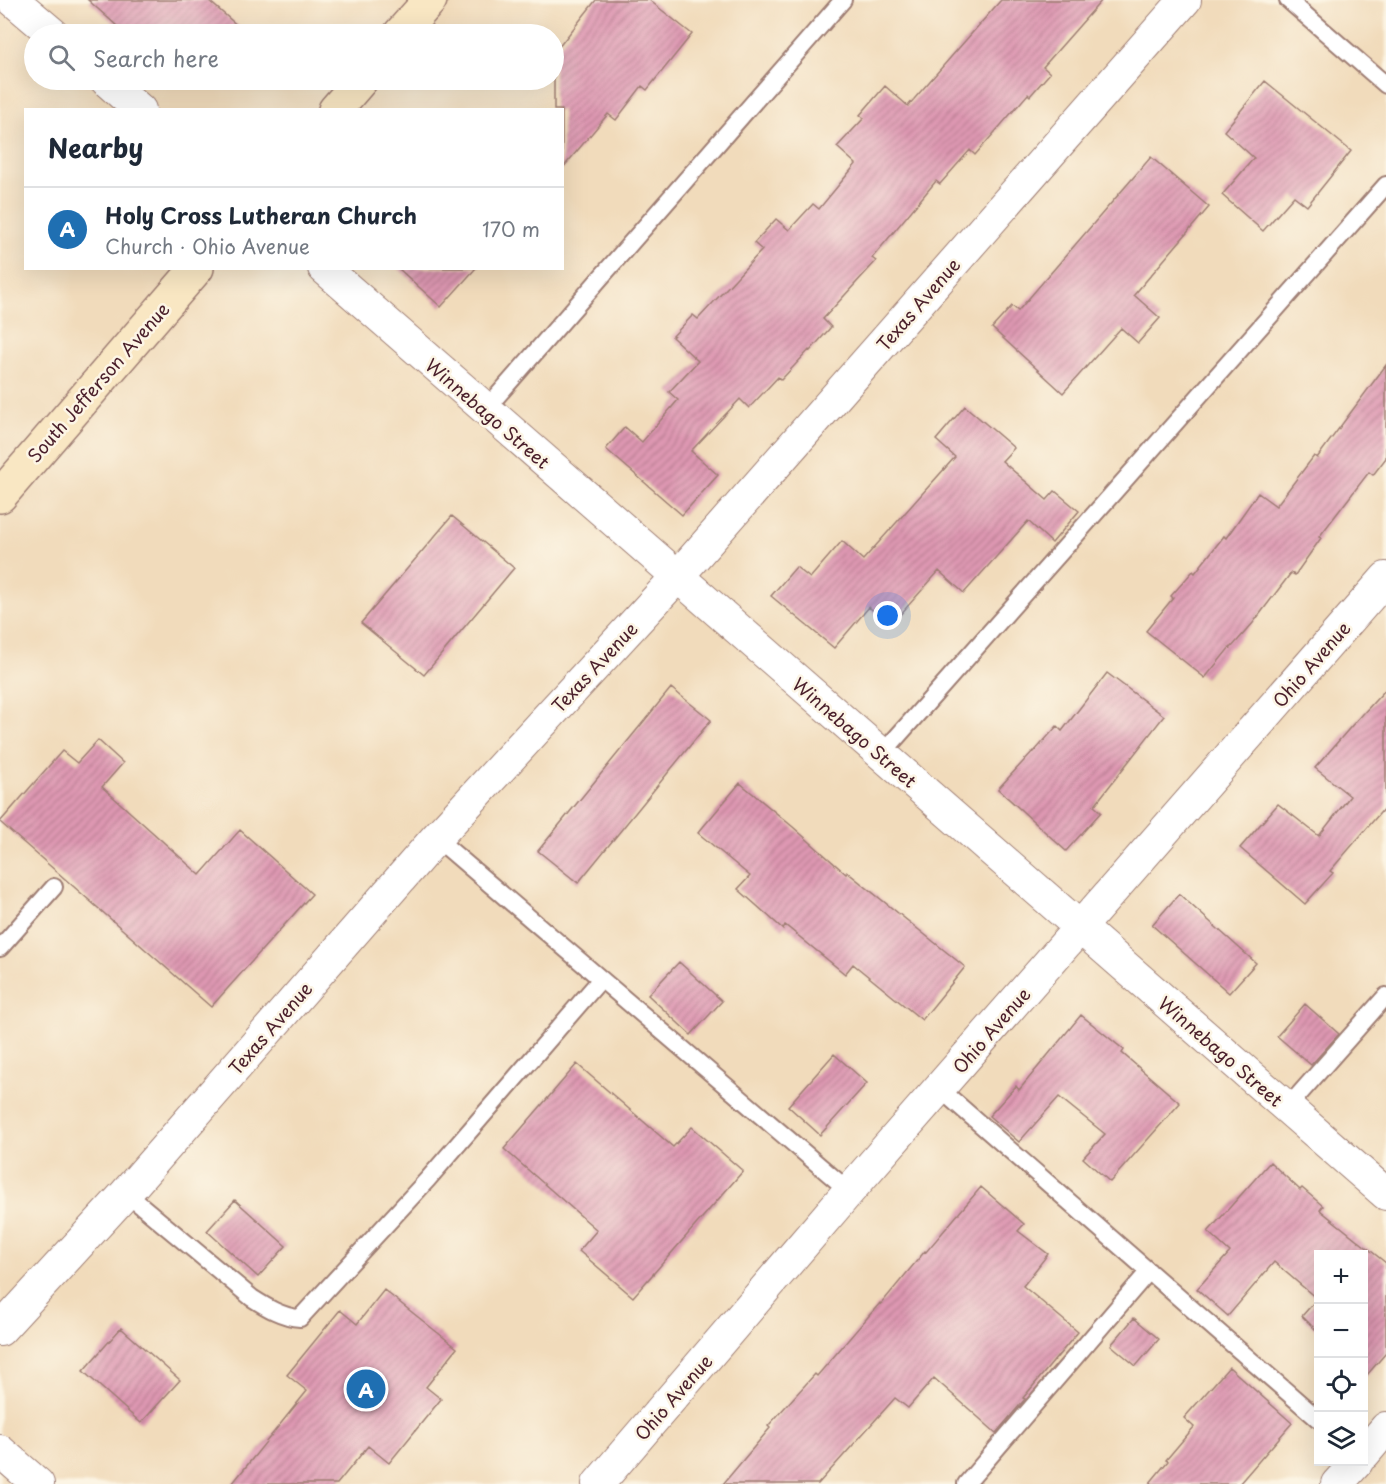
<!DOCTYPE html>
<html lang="en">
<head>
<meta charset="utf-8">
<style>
  :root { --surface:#fff; --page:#f2f2f3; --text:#1f2937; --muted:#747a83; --line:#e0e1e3; --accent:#1f6fb2 }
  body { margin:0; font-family:"Playpen Sans",sans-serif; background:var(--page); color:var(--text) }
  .controls { position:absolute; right:18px; bottom:18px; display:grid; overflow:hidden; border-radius:0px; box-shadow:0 6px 24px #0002 }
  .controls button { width:54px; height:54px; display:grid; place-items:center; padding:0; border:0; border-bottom:2px solid var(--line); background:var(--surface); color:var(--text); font:30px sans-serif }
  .you { position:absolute; left:888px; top:616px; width:21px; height:21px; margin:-15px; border:4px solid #fff; border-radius:50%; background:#1a73e8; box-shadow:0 0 0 9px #1a73e833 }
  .badge { display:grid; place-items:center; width:39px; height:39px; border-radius:50%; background:var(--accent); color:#fff; font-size:20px; font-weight:700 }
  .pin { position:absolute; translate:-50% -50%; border:3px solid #fff; box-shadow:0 2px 6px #0006 }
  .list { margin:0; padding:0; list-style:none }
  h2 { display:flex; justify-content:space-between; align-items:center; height:78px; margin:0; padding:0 24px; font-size:26px }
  h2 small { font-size:20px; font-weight:400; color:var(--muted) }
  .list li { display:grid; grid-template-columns:39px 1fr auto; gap:18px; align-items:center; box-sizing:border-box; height:84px; padding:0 24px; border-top:2px solid var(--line) }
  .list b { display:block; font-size:22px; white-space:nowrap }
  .list p { margin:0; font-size:20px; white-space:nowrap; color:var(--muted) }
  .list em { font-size:20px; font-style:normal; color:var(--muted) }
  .icon { flex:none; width:33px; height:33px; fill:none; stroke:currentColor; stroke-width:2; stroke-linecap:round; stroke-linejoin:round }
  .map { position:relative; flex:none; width:1386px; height:1484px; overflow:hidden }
  .search { position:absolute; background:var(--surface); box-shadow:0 6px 24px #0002; left:24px; top:24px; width:540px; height:66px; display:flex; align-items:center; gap:15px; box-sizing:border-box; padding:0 21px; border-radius:33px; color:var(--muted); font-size:22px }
  .panel { position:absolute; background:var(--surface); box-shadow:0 6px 24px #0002; left:24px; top:108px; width:540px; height:162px; border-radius:0px }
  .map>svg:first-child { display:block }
  .building { fill:url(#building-hatch) }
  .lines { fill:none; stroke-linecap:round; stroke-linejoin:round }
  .service-casing { stroke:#9e7d73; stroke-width:20 }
  .minor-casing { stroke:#9e7d73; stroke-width:34 }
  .secondary-casing { stroke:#9e7d73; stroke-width:36 }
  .service { stroke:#fff; stroke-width:16 }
  .minor { stroke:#fff; stroke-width:32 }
  .secondary { stroke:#f9e7c3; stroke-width:33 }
  .labels { text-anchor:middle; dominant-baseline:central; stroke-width:5; stroke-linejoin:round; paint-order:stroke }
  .street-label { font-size:18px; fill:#4a1f2b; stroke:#fcf5e5 }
</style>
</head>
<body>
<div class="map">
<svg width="1386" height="1484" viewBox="0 0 1386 1484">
  <defs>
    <pattern id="building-hatch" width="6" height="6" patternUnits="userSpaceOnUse" patternTransform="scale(1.5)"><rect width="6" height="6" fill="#de98b2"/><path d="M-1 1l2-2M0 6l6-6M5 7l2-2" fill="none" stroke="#b67b91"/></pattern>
  </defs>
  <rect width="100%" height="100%" fill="#fcf5e5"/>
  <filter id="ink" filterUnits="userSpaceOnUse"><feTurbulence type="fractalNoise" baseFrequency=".0167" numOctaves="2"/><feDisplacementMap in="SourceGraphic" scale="12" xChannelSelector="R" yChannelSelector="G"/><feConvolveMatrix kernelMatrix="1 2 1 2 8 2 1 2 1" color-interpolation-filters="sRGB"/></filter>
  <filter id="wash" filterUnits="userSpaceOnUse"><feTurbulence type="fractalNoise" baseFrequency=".008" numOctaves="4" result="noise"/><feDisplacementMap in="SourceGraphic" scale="24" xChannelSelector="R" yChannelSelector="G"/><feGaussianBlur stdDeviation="1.35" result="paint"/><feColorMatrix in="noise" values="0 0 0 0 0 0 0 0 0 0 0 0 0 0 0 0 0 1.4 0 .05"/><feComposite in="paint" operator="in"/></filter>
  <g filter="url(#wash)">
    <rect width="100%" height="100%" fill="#f1dbbb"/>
    <g id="blocks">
      <path class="building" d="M 88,0 L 208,0 L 240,28 L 234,34 L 126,34 Z
        M 596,0 L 649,0 L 692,34 L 647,90 L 642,86 L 616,120 L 608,114 L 562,169 L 562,110 L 554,110 L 554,53 Z
        M 1001,0 L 1102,0 L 1043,67 L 1050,73 L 1030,96 L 1028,94 L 975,155 L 970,150 L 940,184 L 936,181 L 872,258 L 876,261 L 823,319 L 831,327 L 810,351 L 809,350 L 781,380 L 778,377 L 749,408 L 740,399 L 691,451 L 718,475 L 682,515 L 606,449 L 625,427 L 642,442 L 678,400 L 669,392 L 698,361 L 672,337 L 693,315 L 698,319 L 762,250 L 754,243 L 776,219 L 789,230 L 813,204 L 819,209 L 856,164 L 837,147 L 864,118 L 860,115 L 885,86 L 908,106 Z
        M 1265,81 L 1351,151 L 1307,206 L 1294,196 L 1263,231 L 1222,195 L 1254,158 L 1224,131 Z
        M 1151,157 L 1209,207 L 1134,295 L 1160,318 L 1138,343 L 1121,328 L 1063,393 L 992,328 L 1012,306 L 1018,311 Z
        M 398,268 L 476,268 L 441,307 Z
        M 1386,365 L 1386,458 L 1373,475 L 1369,472 L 1319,537 L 1321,538 L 1295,575 L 1291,573 L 1253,623 L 1231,648 L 1230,647 L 1205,678 L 1146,631 L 1173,598 L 1171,596 L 1193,571 L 1195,573 L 1224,536 L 1226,538 L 1258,493 L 1276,506 L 1314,456 L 1317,458 Z
        M 965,406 L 1014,448 L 1002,461 L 1047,500 L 1055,491 L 1079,511 L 1052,543 L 1028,521 L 964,593 L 939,571 L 890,626 L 869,607 L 834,648 L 771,596 L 796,567 L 810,578 L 842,541 L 863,560 L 955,457 L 936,440 Z
        M 452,516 L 514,568 L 424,675 L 361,623 Z
        M 1107,673 L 1164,716 L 1094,806 L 1101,812 L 1066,851 L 998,789 L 1033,751 L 1034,752 L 1057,726 L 1062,731 Z
        M 671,688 L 711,720 L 578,883 L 538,851 Z
        M 1386,689 L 1386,806 L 1330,871 L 1333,873 L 1305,904 L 1240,848 L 1278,804 L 1319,836 L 1350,796 L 1315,768 L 1362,714 L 1362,715 Z
        M 98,740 L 123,763 L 102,787 L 200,875 L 240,830 L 312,894 L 211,1007 L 0,822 L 62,751 L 77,763 Z
        M 740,783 L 793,827 L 846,874 L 847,872 L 965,967 L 922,1020 L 853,964 L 845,974 L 785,925 L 783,929 L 738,889 L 750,876 L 698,833 Z
        M 1179,894 L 1256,963 L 1229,993 L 1152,925 Z
        M 679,962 L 722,1001 L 691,1035 L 648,995 Z
        M 1305,1004 L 1339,1034 L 1311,1065 L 1277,1036 Z
        M 1081,1015 L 1124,1050 L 1122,1053 L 1180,1103 L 1110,1182 L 1083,1158 L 1105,1134 L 1059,1097 L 1019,1142 L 989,1116 L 1016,1086 L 1019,1090 Z
        M 834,1054 L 867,1083 L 820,1135 L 788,1106 Z
        M 577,1064 L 673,1147 L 692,1127 L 743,1171 L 633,1297 L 579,1251 L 597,1230 L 504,1149 Z
        M 1270,1162 L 1300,1190 L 1302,1188 L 1323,1206 L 1320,1210 L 1386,1263 L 1386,1353 L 1366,1376 L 1364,1373 L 1364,1254 L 1318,1254 L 1318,1332 L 1302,1316 L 1317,1299 L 1274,1262 L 1228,1316 L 1197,1289 L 1230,1252 L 1208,1232 Z
        M 981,1187 L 1024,1224 L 1018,1231 L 1048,1254 L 1023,1286 L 1078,1332 L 1023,1398 L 1025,1399 L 996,1433 L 934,1378 L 908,1408 L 895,1398 L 818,1484 L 723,1484 L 770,1428 L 768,1426 L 815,1374 L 817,1376 L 880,1303 L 881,1304 L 925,1251 L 926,1252 Z
        M 235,1200 L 286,1246 L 258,1277 L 207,1231 Z
        M 384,1290 L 457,1348 L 426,1387 L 441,1399 L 389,1463 L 368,1446 L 337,1484 L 232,1484 L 307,1391 L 287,1375 L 340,1310 L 357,1324 Z
        M 1134,1318 L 1159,1339 L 1136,1366 L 1111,1345 Z
        M 121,1328 L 180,1380 L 141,1423 L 83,1371 Z
        M 1229,1367 L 1292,1423 L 1239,1484 L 1149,1484 L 1168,1461 L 1166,1460 L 1194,1427 L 1184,1418 Z"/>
    </g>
  </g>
  <g filter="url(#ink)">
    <use href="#blocks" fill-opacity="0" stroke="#9e7d73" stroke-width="1.5"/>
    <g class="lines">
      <defs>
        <path id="service" d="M 1288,0 L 1386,85
          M 485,410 L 843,0
          M 881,755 L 1386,185
          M 436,838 L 849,1191
          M 0,948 L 54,887
          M 940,1089 L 1318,1419
          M 1287,1108 L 1386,996
          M 126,1193 L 252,1298 C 266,1307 282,1317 300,1318 L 428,1179 L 601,979
          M 966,1484 L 1149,1271"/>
        <path id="minor" d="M 13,0 L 53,34
          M 106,80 L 140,110
          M 324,268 L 1386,1194
          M 0,1330 L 126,1193 L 436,838 L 677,577 L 1185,0
          M 0,1451 L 38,1484
          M 1364,1454 L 1386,1428
          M 598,1484 L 849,1191 L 1386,578
          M 1337,1484 L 1357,1462"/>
        <path id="secondary" d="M 400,34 L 430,0
          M 335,110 L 361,80
          M 0,496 L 197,268"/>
      </defs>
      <use href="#service" class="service-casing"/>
      <use href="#minor" class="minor-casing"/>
      <use href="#secondary" class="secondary-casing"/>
      <use href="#service" class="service"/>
      <use href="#minor" class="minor"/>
      <use href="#secondary" class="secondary"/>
    </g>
  </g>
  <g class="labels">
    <g class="street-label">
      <text transform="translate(918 304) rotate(-49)">Texas Avenue</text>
      <text transform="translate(98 382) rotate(-49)">South Jefferson Avenue</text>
      <text transform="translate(488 413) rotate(41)">Winnebago Street</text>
      <text transform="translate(1311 664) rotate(-49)">Ohio Avenue</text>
      <text transform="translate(594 667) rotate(-47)">Texas Avenue</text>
      <text transform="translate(855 732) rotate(41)">Winnebago Street</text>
      <text transform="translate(270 1028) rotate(-49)">Texas Avenue</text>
      <text transform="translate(991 1030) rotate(-49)">Ohio Avenue</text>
      <text transform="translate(1221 1051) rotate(41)">Winnebago Street</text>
      <text transform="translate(673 1397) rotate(-49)">Ohio Avenue</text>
    </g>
  </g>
</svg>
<div class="controls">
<button>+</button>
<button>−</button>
<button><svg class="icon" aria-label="locate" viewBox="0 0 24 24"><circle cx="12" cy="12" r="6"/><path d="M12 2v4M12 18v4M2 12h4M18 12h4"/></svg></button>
<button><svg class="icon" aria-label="layers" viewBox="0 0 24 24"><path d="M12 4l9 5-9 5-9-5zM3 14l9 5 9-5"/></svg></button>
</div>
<div class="you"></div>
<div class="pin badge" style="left:366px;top:1389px">A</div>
<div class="search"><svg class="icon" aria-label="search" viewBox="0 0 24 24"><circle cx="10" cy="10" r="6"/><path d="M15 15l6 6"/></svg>Search here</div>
<section class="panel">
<h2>Nearby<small></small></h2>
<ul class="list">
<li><span class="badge">A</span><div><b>Holy Cross Lutheran Church</b><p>Church · Ohio Avenue</p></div><em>170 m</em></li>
</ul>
</section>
</div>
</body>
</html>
